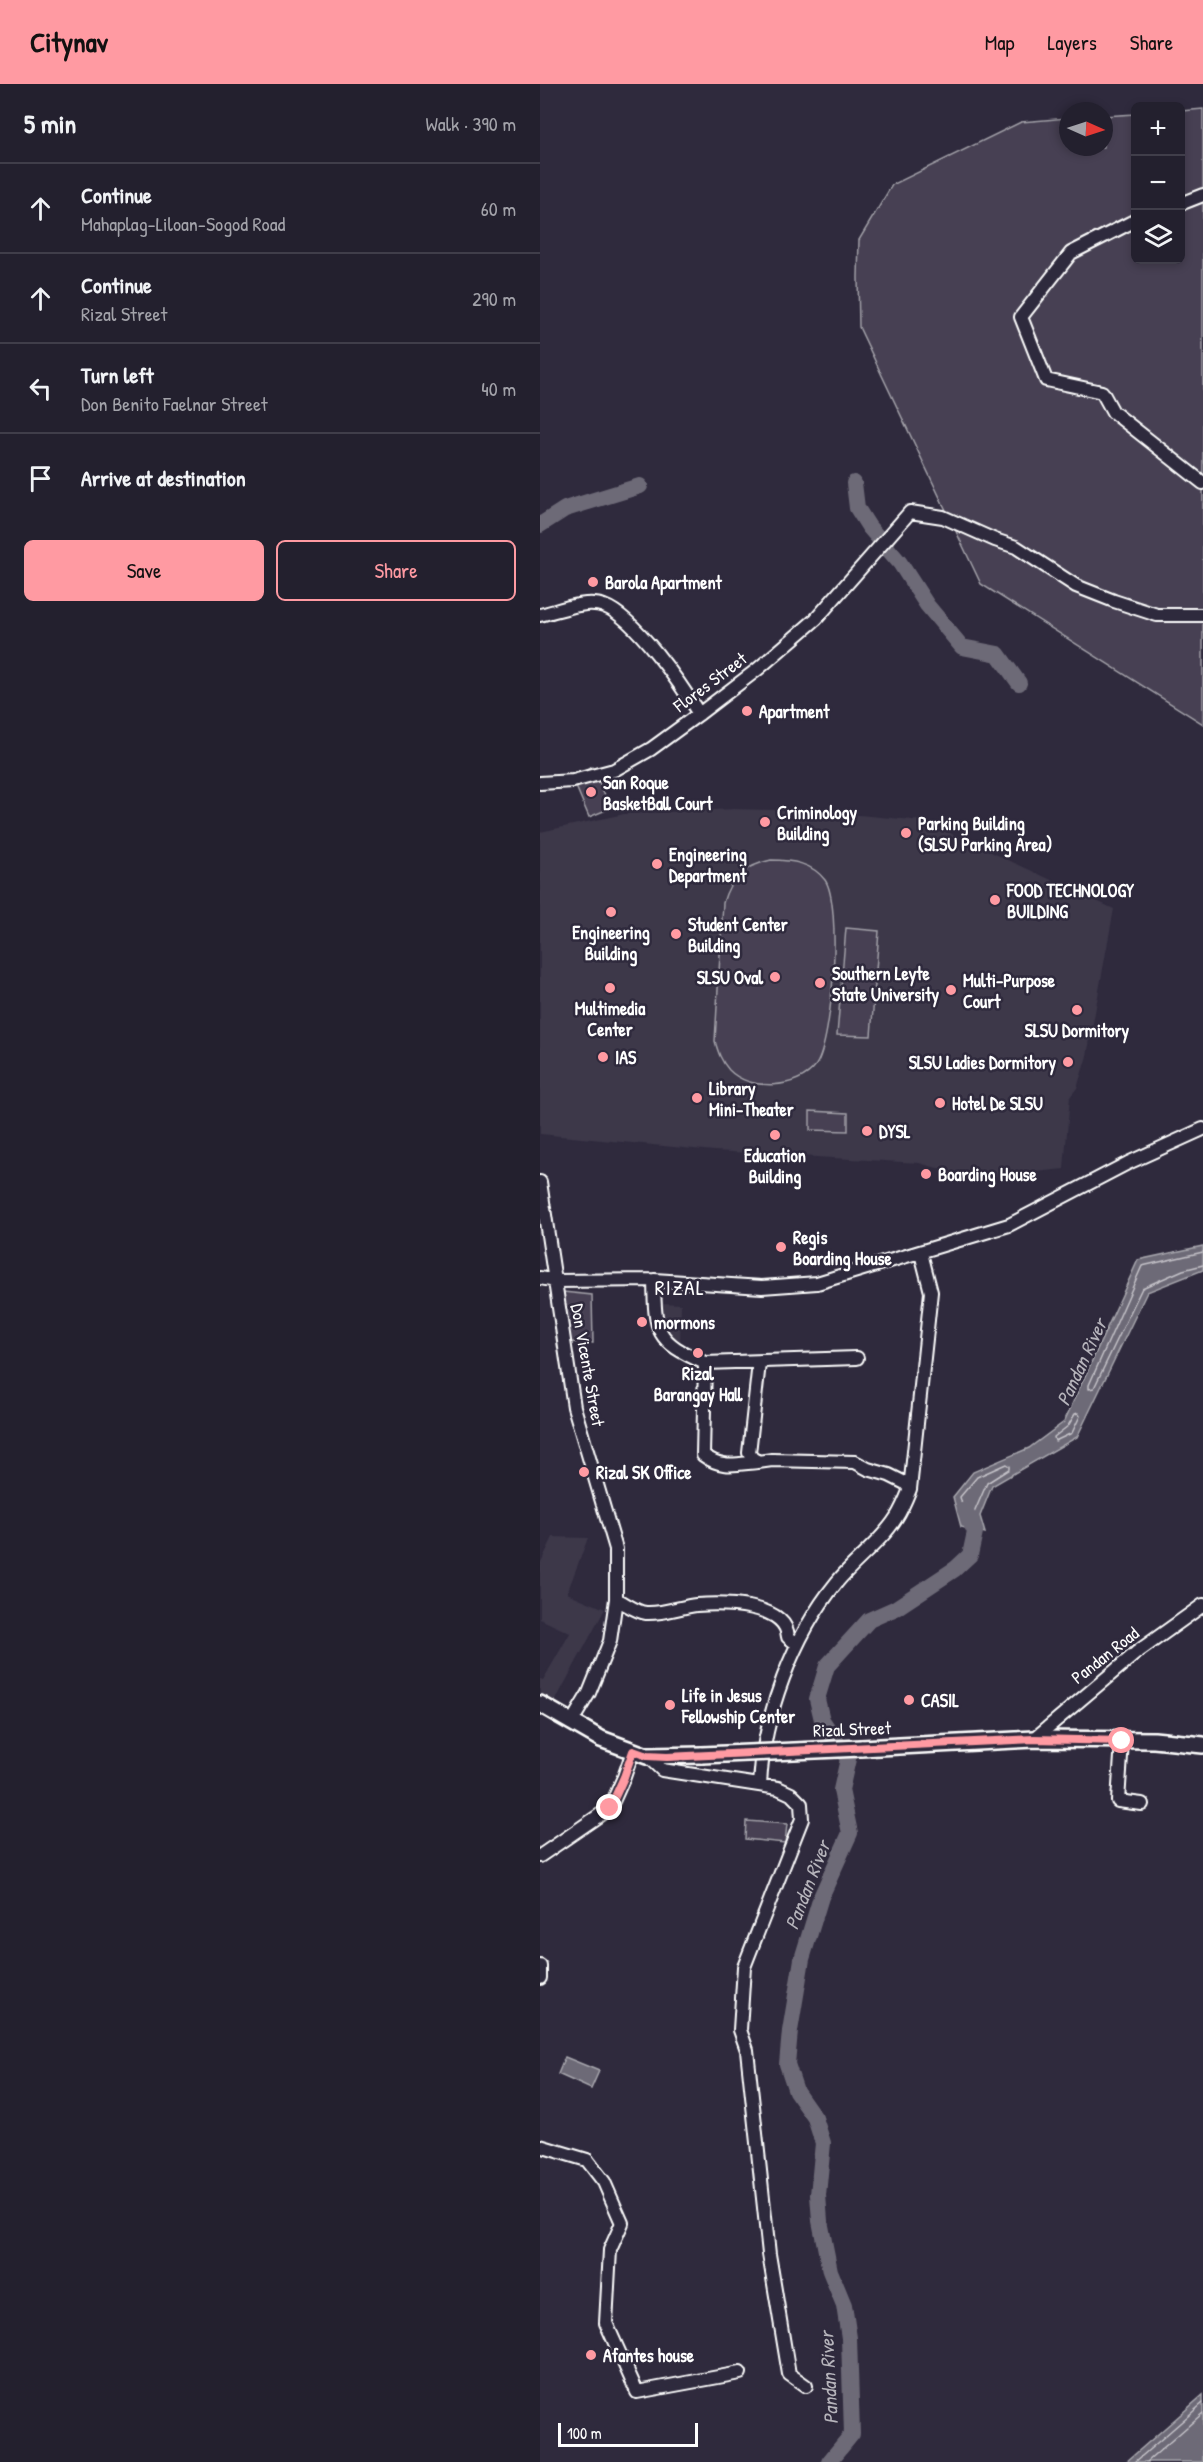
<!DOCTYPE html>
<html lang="en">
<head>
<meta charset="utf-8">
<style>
  :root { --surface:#23202e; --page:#2b2836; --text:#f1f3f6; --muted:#a3a3aa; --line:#403e4a; --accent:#ff9aa2 }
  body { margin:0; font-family:"Patrick Hand",sans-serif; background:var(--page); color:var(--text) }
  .controls { position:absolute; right:18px; top:18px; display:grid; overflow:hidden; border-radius:9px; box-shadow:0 3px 9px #0003 }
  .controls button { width:54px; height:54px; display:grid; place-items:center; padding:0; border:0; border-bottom:2px solid var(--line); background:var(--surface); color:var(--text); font:30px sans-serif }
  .compass { position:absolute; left:519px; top:18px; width:54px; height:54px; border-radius:50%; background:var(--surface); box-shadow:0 3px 9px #0003; rotate:93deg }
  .scale { position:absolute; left:18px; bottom:15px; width:140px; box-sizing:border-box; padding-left:6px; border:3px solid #fff; border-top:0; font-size:16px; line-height:21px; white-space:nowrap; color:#fff; -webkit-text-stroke:4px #2f2a3d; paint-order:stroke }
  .stop { position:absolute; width:18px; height:18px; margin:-14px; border:4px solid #ff9aa2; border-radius:50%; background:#fff }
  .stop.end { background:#ff9aa2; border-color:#fff; box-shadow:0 2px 6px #0008 }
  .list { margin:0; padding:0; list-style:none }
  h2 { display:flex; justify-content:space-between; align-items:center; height:78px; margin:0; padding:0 24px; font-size:26px }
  h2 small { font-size:20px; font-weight:400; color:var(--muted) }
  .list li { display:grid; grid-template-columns:39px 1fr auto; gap:18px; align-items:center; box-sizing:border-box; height:90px; padding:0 24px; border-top:2px solid var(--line) }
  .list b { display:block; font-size:22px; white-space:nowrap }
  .list p { margin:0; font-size:20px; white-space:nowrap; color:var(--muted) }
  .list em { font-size:20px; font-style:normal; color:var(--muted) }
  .actions { display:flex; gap:12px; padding:18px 24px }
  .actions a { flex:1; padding:14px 0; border:2px solid var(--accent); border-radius:9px; text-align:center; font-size:21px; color:var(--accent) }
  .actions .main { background:var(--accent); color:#111 }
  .icon { flex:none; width:33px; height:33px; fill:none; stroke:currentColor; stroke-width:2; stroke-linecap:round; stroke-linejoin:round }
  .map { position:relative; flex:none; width:663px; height:2378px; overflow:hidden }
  header { display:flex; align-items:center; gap:36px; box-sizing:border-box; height:84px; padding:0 30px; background:var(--accent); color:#111 }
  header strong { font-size:28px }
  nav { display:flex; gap:33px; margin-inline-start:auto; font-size:21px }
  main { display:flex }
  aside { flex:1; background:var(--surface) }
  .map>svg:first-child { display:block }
  .built { fill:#3c3749 }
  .green { fill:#464152; stroke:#a2a0a8; stroke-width:1.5 }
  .water { fill:#6d6a77; stroke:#a7a6ad; stroke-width:1.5 }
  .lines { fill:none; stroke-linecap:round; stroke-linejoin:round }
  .shore { stroke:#c5c3c9; stroke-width:1.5 }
  .river { stroke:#6d6a77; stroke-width:16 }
  .minor-casing { stroke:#fff; stroke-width:16 }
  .major-casing { stroke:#fff; stroke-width:20 }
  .minor { stroke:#2f2a3d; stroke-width:12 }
  .major { stroke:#2f2a3d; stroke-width:15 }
  .major-bridge-casing { stroke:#fff; stroke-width:20; stroke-linecap:butt }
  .major-bridge { stroke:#2f2a3d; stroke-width:15 }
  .route { stroke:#ff9aa2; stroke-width:8 }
  .poi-dot { fill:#ff9aa2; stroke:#2f2a3d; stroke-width:2 }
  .labels { text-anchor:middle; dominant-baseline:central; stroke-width:5; stroke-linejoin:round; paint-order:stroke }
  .poi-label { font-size:18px; font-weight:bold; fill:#fff; stroke:#2f2a3d; text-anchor:start }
  .street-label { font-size:18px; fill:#fff; stroke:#2f2a3d }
  .water-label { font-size:20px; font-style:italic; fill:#b6b4bb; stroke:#2f2a3d }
  .quarter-label { font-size:21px; letter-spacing:1.5px; fill:#fff; stroke:#2f2a3d }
</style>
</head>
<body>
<header>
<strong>Citynav</strong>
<nav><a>Map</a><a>Layers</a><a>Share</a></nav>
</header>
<main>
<aside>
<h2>5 min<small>Walk · 390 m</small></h2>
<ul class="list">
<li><svg class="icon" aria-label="ahead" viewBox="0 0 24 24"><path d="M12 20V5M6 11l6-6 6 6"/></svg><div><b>Continue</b><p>Mahaplag-Liloan-Sogod Road</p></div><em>60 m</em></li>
<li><svg class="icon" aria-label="ahead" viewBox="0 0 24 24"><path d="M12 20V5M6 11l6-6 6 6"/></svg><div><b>Continue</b><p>Rizal Street</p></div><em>290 m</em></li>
<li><svg class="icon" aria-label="left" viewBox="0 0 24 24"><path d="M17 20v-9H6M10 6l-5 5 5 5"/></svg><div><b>Turn left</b><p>Don Benito Faelnar Street</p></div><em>40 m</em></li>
<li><svg class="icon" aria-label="arrive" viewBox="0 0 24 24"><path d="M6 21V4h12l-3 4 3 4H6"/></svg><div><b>Arrive at destination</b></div></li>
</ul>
<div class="actions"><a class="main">Save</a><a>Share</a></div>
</aside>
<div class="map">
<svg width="663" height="2378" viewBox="0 0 663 2378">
  <rect width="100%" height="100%" fill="#2f2a3d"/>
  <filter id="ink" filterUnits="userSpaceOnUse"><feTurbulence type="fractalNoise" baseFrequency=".0167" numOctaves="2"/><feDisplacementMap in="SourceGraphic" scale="12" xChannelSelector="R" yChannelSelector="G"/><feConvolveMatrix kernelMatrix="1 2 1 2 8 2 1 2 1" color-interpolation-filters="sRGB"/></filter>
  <g filter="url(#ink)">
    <path class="built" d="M 194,725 L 276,727 L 384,737 L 574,825 L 547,972 L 537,1004 L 530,1013 L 524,1085 L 451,1093 L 412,1088 L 379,1079 L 174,1067 L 0,1050 L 0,748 L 84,730 Z
      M 121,1219 L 141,1220 L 140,1264 L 122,1245 Z
      M 13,1453 L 48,1454 L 27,1509 L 65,1525 L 13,1621 L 0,1613 L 0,1595 L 3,1596 L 30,1549 L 0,1535 L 0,1480 Z"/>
    <path class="green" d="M 663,25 L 663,640 L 441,500 L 319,243 L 318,193 L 319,156 L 352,101 L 481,38 L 528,34 L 528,63 L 564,63 L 564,32 L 595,30 L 596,176 L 640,176 L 641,27 Z
      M 52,683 L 71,724 L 49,733 L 32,693 Z
      M 231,776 C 252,776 272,779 285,796 C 302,820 293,956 276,981 C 258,1006 209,1007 189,986 C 181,977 178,968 175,957 L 183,819 C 190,793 205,782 231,776 Z
      M 306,844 L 339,847 L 331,952 L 297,951 Z
      M 270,1027 L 308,1029 L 308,1047 L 270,1046 Z
      M 23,1208 L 52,1211 L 53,1259 L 27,1258 Z
      M 206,1737 L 247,1740 L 245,1759 L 205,1755 Z"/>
    <path class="water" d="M 663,1162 L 663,1186 L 607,1208 L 537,1353 L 452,1402 L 440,1432 L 445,1449 L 421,1443 L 413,1413 L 433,1388 L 489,1364 L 524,1338 L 598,1176 Z
      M 25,1973 L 59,1987 L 51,2005 L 18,1990 Z
      M 663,2311 L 663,2378 L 586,2378 Z"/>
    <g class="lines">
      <path class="shore" d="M 663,1168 L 602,1182 L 549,1301 L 549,1305 L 554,1304 L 602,1204 L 643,1186 L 663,1181
        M 535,1330 L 538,1329 L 540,1332 L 532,1349 L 515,1357 L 514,1353 L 528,1342 Z
        M 466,1380 L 469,1382 L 469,1385 L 447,1399 L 434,1429 L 434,1438 L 427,1438 L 420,1413 L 437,1393 Z
        M 595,2378 L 663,2319
        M 607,2378 L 663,2329"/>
      <path class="river" d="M 314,399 L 317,424 L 329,443 L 360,479 L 387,521 L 422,563 L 458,570 L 479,599
        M 0,441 L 25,425 L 100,402
        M 289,2378 L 312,2350 L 309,2254 L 304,2221 L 290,2187 L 280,2137 L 278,2111 L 283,2059 L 275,2034 L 256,2007 L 247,1980 L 250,1947 L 262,1875 L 281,1813 L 310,1749 L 301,1706 L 308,1675 L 282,1636 L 277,1615 L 287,1582 L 329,1536 L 356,1524 L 415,1485 L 430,1471 L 435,1448 L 425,1426"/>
      <defs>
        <path id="minor" d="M 640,120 L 663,111
          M 596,136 L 531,169 L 481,233 L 506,296 L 562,308 L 573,328 L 663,399
          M 0,531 C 18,527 46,515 64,522 C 95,533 142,602 159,630
          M 0,699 L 33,697 L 74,686 L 111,665 L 159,630 L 218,585 L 276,535 L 370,428 L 403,433 L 455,456 L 476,463 L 536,502 L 574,517 L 617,531 L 663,531
          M 0,1098 L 34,1323 L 76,1465 L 76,1515 L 70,1557 L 49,1609 L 31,1639
          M 0,1194 L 16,1197 L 114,1196 L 222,1203 L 277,1199 L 469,1141 L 588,1079 L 663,1045
          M 114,1196 C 115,1248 115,1257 165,1279 L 317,1274
          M 165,1279 L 163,1371 C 182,1385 196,1380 218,1378
          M 219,1279 L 209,1369 L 212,1374 L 218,1378 L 232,1376 L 315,1378 L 328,1385 L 349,1391 L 365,1399 L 370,1405 C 366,1415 362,1425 356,1434 C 341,1458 315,1476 297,1498 C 253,1552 223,1632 220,1701
          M 370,1405 L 391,1208 L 381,1169
          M 76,1515 C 85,1519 96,1528 106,1529 C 123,1530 140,1523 156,1521 C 182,1519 246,1519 248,1553 L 257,1560
          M 494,1655 L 596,1569 L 663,1521
          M 582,1657 L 578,1717 L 602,1720
          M 107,1672 L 122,1686 L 238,1704 L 251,1710 L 261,1720 L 262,1735 L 204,1883 L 200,1946 L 207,1966 L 229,2170 L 249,2290 L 266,2302
          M 0,1772 L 70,1724 L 84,1693 L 93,1667
          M 0,1882 L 0,1894
          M 0,2062 L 47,2076 L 64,2098 L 82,2139 L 70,2166 L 66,2239 L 97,2308 L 200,2289"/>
        <path id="major" d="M 0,1620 L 61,1655 L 107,1672 L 162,1671
          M 321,1664 L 494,1655 L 614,1656 L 663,1661"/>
      </defs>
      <use href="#minor" class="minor-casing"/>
      <use href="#major" class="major-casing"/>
      <use href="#minor" class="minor"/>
      <use href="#major" class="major"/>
      <defs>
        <path id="major-bridge" d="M 162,1671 L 321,1664"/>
      </defs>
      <use href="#major-bridge" class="major-bridge-casing"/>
      <use href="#major-bridge" class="major-bridge"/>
    </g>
  </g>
  <g class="lines" filter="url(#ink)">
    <path class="route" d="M 70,1724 L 84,1693 L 93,1667 L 107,1672 L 127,1673 L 494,1655 L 582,1657"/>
  </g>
  <g class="poi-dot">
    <circle cx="53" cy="498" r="6"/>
    <circle cx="207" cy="627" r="6"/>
    <circle cx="51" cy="708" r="6"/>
    <circle cx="225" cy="738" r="6"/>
    <circle cx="366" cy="749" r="6"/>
    <circle cx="117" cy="780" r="6"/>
    <circle cx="455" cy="816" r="6"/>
    <circle cx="71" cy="828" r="6"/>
    <circle cx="136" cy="850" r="6"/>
    <circle cx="235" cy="893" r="6"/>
    <circle cx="280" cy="899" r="6"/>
    <circle cx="70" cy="904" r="6"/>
    <circle cx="411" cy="906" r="6"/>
    <circle cx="537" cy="926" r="6"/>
    <circle cx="63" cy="973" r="6"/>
    <circle cx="528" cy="978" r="6"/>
    <circle cx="157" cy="1014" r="6"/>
    <circle cx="400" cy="1019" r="6"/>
    <circle cx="327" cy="1047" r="6"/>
    <circle cx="235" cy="1051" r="6"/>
    <circle cx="386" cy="1090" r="6"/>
    <circle cx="241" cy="1163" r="6"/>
    <circle cx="102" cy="1238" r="6"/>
    <circle cx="158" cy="1269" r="6"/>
    <circle cx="44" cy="1388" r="6"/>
    <circle cx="369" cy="1616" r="6"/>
    <circle cx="130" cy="1621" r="6"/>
    <circle cx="51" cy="2271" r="6"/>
  </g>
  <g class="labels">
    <g class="poi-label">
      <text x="65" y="498">Barola Apartment</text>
      <text x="219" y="627">Apartment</text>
      <text x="63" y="698">San Roque<tspan x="63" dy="21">BasketBall Court</tspan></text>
      <text x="237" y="728">Criminology<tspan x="237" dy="21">Building</tspan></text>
      <text x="378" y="739">Parking Building<tspan x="378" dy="21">(SLSU Parking Area)</tspan></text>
      <text x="129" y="770">Engineering<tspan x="129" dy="21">Department</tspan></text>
      <text x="467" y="806">FOOD TECHNOLOGY<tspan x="467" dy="21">BUILDING</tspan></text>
      <text x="148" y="840">Student Center<tspan x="148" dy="21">Building</tspan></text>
      <text x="71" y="848" text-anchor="middle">Engineering<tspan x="71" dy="21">Building</tspan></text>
      <text x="292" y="889">Southern Leyte<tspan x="292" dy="21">State University</tspan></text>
      <text x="223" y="893" text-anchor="end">SLSU Oval</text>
      <text x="423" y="896">Multi-Purpose<tspan x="423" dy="21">Court</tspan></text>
      <text x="70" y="924" text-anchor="middle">Multimedia<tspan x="70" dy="21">Center</tspan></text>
      <text x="537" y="946" text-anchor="middle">SLSU Dormitory</text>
      <text x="75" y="973">IAS</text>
      <text x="516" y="978" text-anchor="end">SLSU Ladies Dormitory</text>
      <text x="169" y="1004">Library<tspan x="169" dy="21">Mini-Theater</tspan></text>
      <text x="412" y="1019">Hotel De SLSU</text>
      <text x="339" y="1047">DYSL</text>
      <text x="235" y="1071" text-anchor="middle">Education<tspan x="235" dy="21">Building</tspan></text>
      <text x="398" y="1090">Boarding House</text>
      <text x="253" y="1153">Regis<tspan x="253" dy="21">Boarding House</tspan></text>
      <text x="114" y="1238">mormons</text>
      <text x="158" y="1289" text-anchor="middle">Rizal<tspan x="158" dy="21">Barangay Hall</tspan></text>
      <text x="56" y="1388">Rizal SK Office</text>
      <text x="142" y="1611">Life in Jesus<tspan x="142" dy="21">Fellowship Center</tspan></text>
      <text x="381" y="1616">CASIL</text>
      <text x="63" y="2271">Afantes house</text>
    </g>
    <g class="street-label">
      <text transform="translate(170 598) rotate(-37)">Flores Street</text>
      <text transform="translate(48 1281) rotate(80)">Don Vicente Street</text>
      <text transform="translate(565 1571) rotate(-38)">Pandan Road</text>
      <text transform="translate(312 1645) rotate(-2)">Rizal Street</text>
    </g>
    <g class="water-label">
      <text transform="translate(541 1278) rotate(-65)">Pandan River</text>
      <text transform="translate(267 1801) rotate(-69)">Pandan River</text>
      <text transform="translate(288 2294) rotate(-93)">Pandan River</text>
    </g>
    <g class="quarter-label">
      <text x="140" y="1203">RIZAL</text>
    </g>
  </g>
</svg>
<div class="controls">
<button>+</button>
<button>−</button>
<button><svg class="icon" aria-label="layers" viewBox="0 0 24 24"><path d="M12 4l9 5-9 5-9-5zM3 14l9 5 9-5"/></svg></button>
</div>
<svg class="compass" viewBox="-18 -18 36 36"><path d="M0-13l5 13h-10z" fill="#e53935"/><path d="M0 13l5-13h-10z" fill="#a3a3aa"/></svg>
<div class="scale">100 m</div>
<div class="stop" style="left:582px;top:1657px"></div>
<div class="stop end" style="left:70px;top:1724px"></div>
</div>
</main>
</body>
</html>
